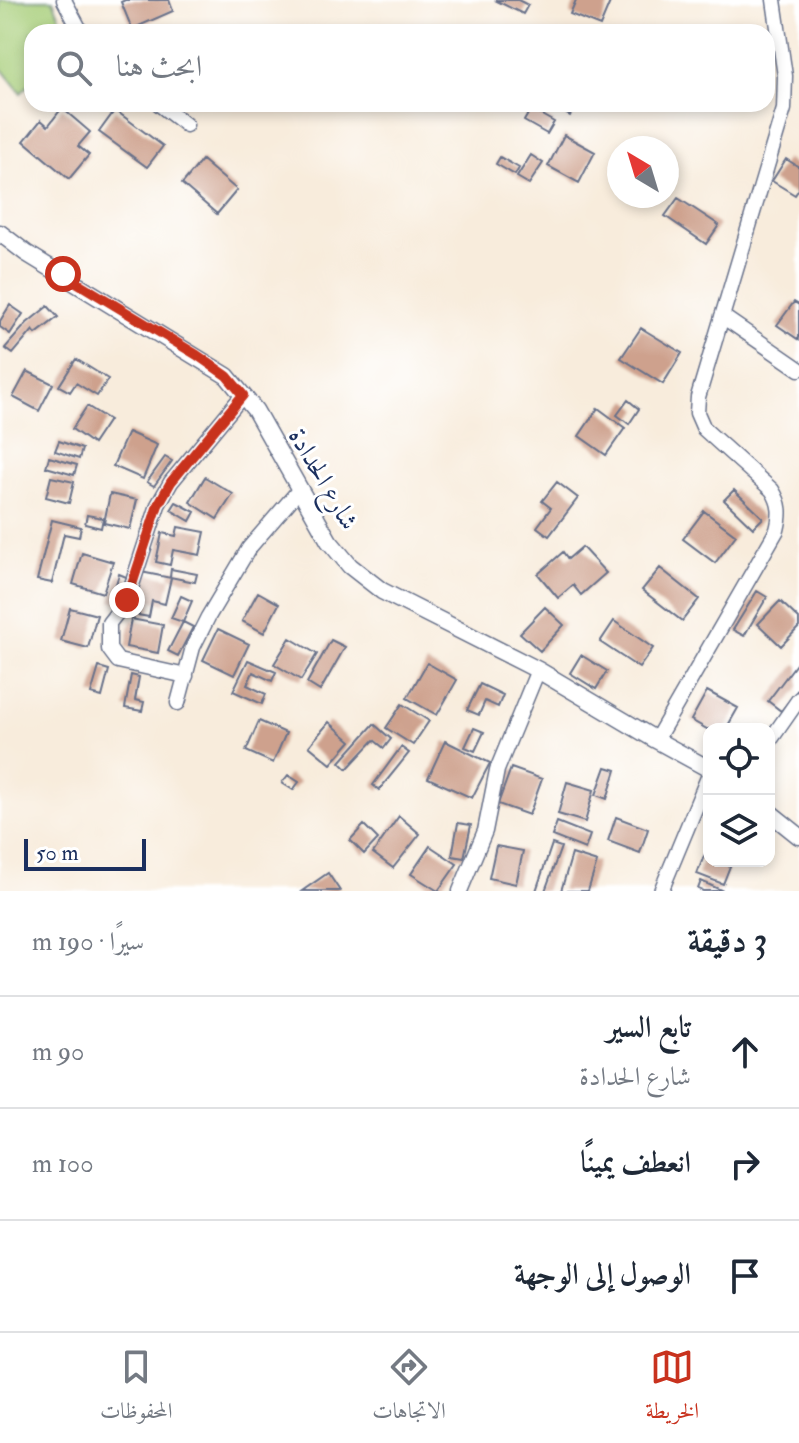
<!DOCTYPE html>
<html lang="ar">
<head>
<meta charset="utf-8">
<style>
  :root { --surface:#fff; --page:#f2f2f3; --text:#1f2937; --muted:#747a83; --line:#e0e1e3; --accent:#c8321e }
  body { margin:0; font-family:"IM FELL Double Pica",Amiri,serif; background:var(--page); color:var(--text); direction:rtl }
  .controls { position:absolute; right:24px; bottom:24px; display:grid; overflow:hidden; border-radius:16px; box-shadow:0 4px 12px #0003 }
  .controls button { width:72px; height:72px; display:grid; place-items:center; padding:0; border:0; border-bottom:2px solid var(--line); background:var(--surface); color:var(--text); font:40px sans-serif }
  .compass { position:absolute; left:607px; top:136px; width:72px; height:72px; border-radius:50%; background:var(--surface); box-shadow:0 4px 12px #0003; rotate:322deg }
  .scale { position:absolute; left:24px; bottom:20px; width:122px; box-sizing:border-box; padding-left:8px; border:4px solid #1b2f5e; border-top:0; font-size:22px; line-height:28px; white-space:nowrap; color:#1b2f5e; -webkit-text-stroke:6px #fff; paint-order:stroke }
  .stop { position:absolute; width:24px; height:24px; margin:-18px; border:6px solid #c8321e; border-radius:50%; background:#fff }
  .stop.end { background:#c8321e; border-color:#fff; box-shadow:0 2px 8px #0008 }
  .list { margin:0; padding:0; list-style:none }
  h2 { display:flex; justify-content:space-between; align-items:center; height:104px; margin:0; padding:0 32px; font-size:34px }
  h2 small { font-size:26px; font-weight:400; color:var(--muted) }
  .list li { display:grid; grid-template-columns:52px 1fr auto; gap:24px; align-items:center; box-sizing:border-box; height:112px; padding:0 32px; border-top:2px solid var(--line) }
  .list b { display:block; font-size:30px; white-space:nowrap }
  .list p { margin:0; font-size:26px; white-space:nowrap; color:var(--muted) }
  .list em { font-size:26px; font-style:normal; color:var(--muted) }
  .icon { flex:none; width:44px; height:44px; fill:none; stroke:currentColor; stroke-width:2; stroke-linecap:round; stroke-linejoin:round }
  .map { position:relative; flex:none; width:799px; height:891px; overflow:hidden; direction:ltr }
  .search { position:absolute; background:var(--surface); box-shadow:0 4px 12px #0003; left:24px; right:24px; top:24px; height:88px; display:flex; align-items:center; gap:20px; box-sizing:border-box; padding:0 28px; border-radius:24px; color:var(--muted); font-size:30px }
  .sheet { height:440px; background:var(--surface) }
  nav { display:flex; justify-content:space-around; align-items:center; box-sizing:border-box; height:112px; border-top:2px solid var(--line); background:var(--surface); font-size:22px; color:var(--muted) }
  nav a { display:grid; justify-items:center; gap:4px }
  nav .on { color:var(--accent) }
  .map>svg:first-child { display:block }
  .green { fill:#a7ce79; stroke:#617e6c; stroke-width:2 }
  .building { fill:#cea18d }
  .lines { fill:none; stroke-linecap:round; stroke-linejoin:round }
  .minor-casing { stroke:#68718a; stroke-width:17 }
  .tertiary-casing { stroke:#68718a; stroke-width:19 }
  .minor { stroke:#fff; stroke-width:14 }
  .tertiary { stroke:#fff; stroke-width:16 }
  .route { stroke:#c8321e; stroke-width:10 }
  .labels { text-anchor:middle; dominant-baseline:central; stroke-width:6; stroke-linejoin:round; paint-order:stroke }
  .street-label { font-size:26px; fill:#1b2f5e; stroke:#fff }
</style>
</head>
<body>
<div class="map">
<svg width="799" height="891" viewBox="0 0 799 891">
  <rect width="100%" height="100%" fill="#fff"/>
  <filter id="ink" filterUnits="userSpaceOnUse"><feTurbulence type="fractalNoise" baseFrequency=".0125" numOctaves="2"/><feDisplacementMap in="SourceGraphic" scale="16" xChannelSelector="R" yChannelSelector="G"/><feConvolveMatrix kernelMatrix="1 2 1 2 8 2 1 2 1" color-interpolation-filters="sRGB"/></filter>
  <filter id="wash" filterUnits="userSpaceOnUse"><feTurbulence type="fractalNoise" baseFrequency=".006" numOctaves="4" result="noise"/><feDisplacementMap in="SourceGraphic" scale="32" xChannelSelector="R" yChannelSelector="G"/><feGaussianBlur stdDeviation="1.8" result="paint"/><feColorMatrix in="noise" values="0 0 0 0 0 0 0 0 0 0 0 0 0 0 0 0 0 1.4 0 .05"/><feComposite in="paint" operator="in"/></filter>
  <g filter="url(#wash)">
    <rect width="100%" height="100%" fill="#f8ecdc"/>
    <path class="green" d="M 0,0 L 53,0 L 66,32 L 32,32 L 32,82 L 21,93 L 0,67 Z"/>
    <g id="blocks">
      <path class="building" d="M 125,0 L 169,0 L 173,11 L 132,29 L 121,2 Z
        M 495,0 L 518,0 L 528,5 L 523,14 Z
        M 576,0 L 611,0 L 600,26 L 570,14 Z
        M 549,104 L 577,104 L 570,116 Z
        M 62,108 L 90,132 L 78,146 L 89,155 L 69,179 L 24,141 L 41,120 L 48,126 Z
        M 531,109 L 554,122 L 547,134 L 524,121 Z
        M 115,110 L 163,146 L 147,167 L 99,132 Z
        M 564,135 L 595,152 L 579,183 L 548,166 Z
        M 531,155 L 543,163 L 529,184 L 517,177 Z
        M 500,157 L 519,168 L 515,175 L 496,164 Z
        M 786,159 L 799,167 L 799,189 L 795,195 L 772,181 Z
        M 202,160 L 237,190 L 217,214 L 182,184 Z
        M 678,198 L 719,225 L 706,244 L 665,216 Z
        M 794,302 L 799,305 L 799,340 L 777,325 Z
        M 10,305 L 23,314 L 10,334 L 0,327 L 0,321 Z
        M 48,306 L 58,317 L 36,334 L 33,330 L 13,354 L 5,348 L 27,323 Z
        M 641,328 L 682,353 L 663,384 L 621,358 Z
        M 76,359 L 108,379 L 97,396 L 76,383 L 70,392 L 59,386 Z
        M 27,371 L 53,384 L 39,411 L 13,397 Z
        M 628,400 L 639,409 L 629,424 L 617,415 Z
        M 87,406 L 109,420 L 93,444 L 72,429 Z
        M 598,408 L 625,428 L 606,455 L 579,436 Z
        M 128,432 L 157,445 L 143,479 L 113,466 Z
        M 59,441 L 82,449 L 79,459 L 55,451 Z
        M 49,457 L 77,465 L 74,475 L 46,467 Z
        M 165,457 L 172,461 L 154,486 L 147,482 Z
        M 51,477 L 74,482 L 69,503 L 46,497 Z
        M 205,477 L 233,494 L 217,519 L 190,502 Z
        M 557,482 L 578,498 L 549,536 L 537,527 L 551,508 L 542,501 Z
        M 734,490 L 763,518 L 753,528 L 724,500 Z
        M 110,494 L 137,500 L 130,529 L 104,523 Z
        M 176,502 L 195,512 L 190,521 L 171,510 Z
        M 704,511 L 736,535 L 715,563 L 683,539 Z
        M 87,515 L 103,518 L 101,528 L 85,524 Z
        M 52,520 L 81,527 L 79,537 L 64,534 L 52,583 L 37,580 Z
        M 178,527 L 205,532 L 200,555 L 173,550 L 170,565 L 156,562 L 162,533 L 176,536 Z
        M 582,547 L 606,573 L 581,595 L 573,585 L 558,598 L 538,574 L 563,552 L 568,559 Z
        M 82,553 L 113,562 L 103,593 L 73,584 Z
        M 660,568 L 699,599 L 682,621 L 642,590 Z
        M 171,569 L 197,574 L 195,582 L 170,577 Z
        M 141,572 L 171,578 L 165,604 L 152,601 L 149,617 L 132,614 Z
        M 119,574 L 129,578 L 121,604 L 111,601 Z
        M 757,591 L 767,597 L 744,636 L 733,630 Z
        M 258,592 L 279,604 L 264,633 L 242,621 Z
        M 181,596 L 192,601 L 183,622 L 193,627 L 178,656 L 168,651 L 183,622 L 171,618 Z
        M 780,601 L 799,619 L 799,627 L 781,646 L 758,624 Z
        M 545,607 L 564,625 L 540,651 L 520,633 Z
        M 70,608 L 97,615 L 88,648 L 61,641 Z
        M 131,619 L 163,625 L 158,653 L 126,647 Z
        M 614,621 L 653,648 L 639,668 L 600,642 Z
        M 218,629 L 249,644 L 234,675 L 203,660 Z
        M 290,638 L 317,654 L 301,680 L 274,664 Z
        M 331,640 L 345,647 L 320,691 L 307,683 Z
        M 581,655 L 607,671 L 596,689 L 570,673 Z
        M 248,660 L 276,672 L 272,681 L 253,672 L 247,685 L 266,694 L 262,704 L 233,691 Z
        M 427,663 L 457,680 L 437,715 L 407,698 Z
        M 796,664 L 799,666 L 799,688 L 781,711 L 768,701 Z
        M 99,667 L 109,670 L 102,697 L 91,694 Z
        M 131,675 L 139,677 L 135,700 L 144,702 L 142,711 L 125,708 Z
        M 480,684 L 503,695 L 498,707 L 485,701 L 479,715 L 467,710 Z
        M 707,691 L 738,708 L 726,729 L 707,729 L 691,720 Z
        M 402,704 L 429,721 L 413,745 L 386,728 Z
        M 259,721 L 286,733 L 273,763 L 246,751 Z
        M 329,722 L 351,741 L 331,764 L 309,746 Z
        M 374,724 L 391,739 L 384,748 L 374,740 L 347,769 L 340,762 Z
        M 474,728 L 484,732 L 475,751 L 465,747 Z
        M 445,741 L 490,763 L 472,798 L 428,778 Z
        M 401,747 L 409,753 L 379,790 L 373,785 Z
        M 606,767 L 616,770 L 607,799 L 596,795 Z
        M 511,768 L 542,779 L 529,815 L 498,804 Z
        M 288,775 L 299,782 L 293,790 L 282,783 Z
        M 567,782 L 594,790 L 585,822 L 558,814 Z
        M 399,816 L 420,834 L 393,868 L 373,853 Z
        M 616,817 L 648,829 L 640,853 L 608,841 Z
        M 557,822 L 590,835 L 585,849 L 552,836 Z
        M 458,823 L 471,825 L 464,858 L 452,856 Z
        M 364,825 L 378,839 L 364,854 L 350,840 Z
        M 709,843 L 709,861 L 732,861 L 723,884 L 697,874 Z
        M 552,844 L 561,847 L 545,891 L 536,891 Z
        M 430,846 L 457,864 L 438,891 L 411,874 Z
        M 496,846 L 523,851 L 516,884 L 489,878 Z
        M 572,854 L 597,862 L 588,891 L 561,891 Z
        M 328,873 L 340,891 L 302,891 Z
        M 701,881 L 723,891 L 703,891 L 698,889 Z"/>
    </g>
  </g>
  <g filter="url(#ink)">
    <use href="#blocks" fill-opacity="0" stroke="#68718a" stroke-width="2"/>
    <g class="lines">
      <defs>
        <path id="minor" d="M 64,0 L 81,32
          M 159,104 L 186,125
          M 722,316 L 799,369
          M 186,676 L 118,661 L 109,649 L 109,623 L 127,600 L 158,505 L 171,482 L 243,395
          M 178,703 L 193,647 L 208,617 L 249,548 L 300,489
          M 656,740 L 777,530 C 781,514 781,504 772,490 L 704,429 L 697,413 L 698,397 L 784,109 L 785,76 L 774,0
          M 769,742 L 799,699
          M 460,891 L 485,831 L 497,770 L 538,670
          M 661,891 L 709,775"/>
        <path id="tertiary" d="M 0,233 L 26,253 L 227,376 L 255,410 L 329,541 L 350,566 L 382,591 L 538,670 L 656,740 L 709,769
          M 769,812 L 799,836"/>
      </defs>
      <use href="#minor" class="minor-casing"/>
      <use href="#tertiary" class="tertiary-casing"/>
      <use href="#minor" class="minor"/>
      <use href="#tertiary" class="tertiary"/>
    </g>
  </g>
  <g class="lines" filter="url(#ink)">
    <path class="route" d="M 63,274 L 197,355 L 227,376 L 243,395 L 171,482 L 158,505 L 127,600"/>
  </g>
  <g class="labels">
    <g class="street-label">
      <text transform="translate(323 479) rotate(60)">شارع الحدادة</text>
    </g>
  </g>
</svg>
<div class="controls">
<button><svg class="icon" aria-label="locate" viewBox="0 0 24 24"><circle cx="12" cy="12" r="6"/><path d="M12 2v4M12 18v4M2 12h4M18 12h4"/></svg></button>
<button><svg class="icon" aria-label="layers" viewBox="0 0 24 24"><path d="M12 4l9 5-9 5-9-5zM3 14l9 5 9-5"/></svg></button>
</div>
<svg class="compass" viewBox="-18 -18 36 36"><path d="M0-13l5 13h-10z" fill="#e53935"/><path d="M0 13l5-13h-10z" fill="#747a83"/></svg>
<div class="scale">50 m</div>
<div class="stop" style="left:63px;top:274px"></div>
<div class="stop end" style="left:127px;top:600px"></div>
<div class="search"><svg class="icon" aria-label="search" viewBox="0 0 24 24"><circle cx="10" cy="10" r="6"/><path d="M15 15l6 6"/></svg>ابحث هنا</div>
</div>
<section class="sheet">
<h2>3 دقيقة<small>سيرًا · 190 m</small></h2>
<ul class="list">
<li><svg class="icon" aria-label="ahead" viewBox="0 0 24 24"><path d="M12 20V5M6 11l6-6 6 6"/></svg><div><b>تابع السير</b><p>شارع الحدادة</p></div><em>90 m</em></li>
<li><svg class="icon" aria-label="right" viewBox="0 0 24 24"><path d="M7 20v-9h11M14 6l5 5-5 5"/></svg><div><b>انعطف يمينًا</b></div><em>100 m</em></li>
<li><svg class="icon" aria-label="arrive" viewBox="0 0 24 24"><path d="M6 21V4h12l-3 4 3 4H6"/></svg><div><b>الوصول إلى الوجهة</b></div></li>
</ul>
</section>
<nav>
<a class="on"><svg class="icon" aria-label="map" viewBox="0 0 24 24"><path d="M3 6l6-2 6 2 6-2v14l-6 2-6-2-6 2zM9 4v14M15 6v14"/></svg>الخريطة</a>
<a><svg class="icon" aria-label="directions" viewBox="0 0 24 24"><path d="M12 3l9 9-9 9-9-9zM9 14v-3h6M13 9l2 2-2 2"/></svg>الاتجاهات</a>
<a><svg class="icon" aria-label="saved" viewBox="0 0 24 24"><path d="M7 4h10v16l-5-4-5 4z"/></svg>المحفوظات</a>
</nav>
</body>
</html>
